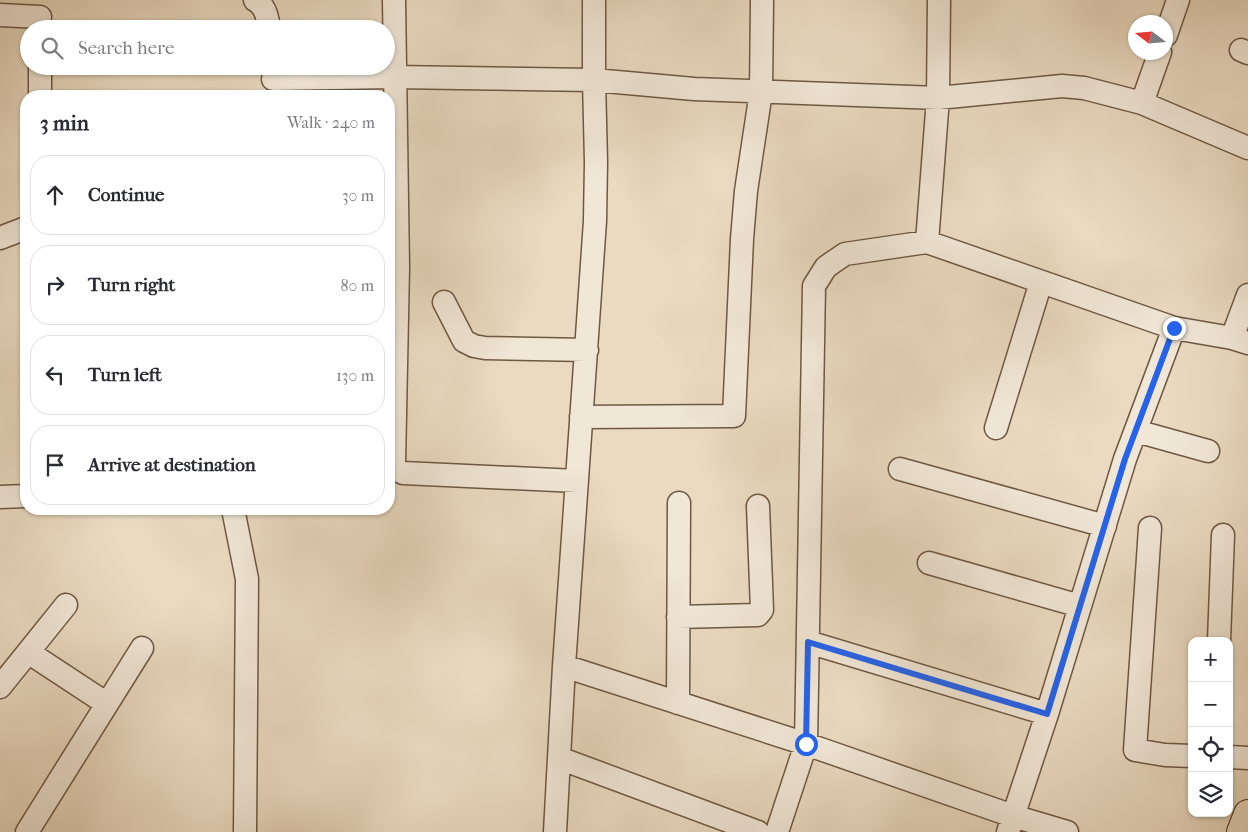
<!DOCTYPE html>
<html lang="en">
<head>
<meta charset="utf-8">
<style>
  :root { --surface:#fff; --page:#f7f7f7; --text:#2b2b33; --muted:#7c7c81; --line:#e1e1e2 }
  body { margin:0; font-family:"IM FELL French Canon",serif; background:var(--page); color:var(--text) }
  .controls { position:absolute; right:15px; bottom:15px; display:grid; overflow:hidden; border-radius:10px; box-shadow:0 1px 4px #0004 }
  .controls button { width:45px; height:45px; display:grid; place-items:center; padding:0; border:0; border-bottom:1px solid var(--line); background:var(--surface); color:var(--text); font:25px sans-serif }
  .compass { position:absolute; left:1128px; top:15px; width:45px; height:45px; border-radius:50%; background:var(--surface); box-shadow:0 1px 4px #0004; rotate:286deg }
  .stop { position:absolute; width:15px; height:15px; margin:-11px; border:4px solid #2563eb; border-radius:50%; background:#fff }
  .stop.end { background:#2563eb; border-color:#fff; box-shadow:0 1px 5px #0008 }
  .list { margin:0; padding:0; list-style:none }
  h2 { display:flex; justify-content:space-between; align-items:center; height:65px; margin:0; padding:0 20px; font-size:21px }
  h2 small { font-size:16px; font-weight:400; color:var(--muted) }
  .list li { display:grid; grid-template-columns:32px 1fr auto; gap:15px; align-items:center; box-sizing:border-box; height:80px; margin:0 10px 10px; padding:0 10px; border:1px solid var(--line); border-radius:20px }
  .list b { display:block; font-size:19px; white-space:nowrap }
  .list em { font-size:16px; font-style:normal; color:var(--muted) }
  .icon { flex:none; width:28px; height:28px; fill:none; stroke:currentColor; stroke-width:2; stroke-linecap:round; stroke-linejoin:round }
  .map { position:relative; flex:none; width:1248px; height:832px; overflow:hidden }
  .search { position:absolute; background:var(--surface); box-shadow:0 1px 4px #0004; left:20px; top:20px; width:375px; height:55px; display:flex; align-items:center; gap:12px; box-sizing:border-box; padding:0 18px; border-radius:28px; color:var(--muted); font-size:19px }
  .panel { position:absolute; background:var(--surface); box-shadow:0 1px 4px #0004; left:20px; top:90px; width:375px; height:425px; border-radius:20px }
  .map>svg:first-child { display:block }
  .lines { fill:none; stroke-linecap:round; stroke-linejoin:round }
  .minor-casing { stroke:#6f5842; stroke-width:25 }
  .major-casing { stroke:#462c18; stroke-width:30 }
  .minor { stroke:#f1e7d7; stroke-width:22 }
  .major { stroke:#eadac1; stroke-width:28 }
  .route { stroke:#2563eb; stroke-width:6 }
</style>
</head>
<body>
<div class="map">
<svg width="1248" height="832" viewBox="0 0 1248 832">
  <rect width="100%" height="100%" fill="#eadac1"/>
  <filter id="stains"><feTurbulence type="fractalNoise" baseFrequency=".004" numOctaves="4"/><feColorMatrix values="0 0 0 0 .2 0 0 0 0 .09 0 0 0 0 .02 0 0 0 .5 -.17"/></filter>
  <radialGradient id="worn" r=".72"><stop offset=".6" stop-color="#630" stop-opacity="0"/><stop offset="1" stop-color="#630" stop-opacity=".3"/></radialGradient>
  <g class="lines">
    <defs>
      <path id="minor" d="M 255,0 C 265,5 268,18 269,29
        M 394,0 L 398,267 L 394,464 L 397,470 L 403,473 L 577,481
        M 0,15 L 40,17
        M 1166,35 L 1178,0
        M 1241,50 L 1248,53
        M 40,66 L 40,96
        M 273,79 L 394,77 L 594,80 L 594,0
        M 1142,103 L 1160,52
        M 0,238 L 26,228
        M 927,242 L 938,98 L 939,0
        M 444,302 L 464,341 L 474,346 L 485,348 L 587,350
        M 1232,338 L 1248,295
        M 581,417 L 734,416 L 742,239 L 746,191 L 761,92 L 762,0
        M 996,428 L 1041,282
        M 1136,431 L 1208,451
        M 900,469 L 1105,526
        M 0,497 L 26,496
        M 233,509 L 247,579 L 245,832
        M 1150,528 L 1135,750 L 1165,755 L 1192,756
        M 929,563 L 1080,606
        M 678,617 L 758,615 L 762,610 L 758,506
        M 1219,641 L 1223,535
        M 808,642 L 1047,714
        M 28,652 L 107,704
        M 564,666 L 806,744 L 1013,816 L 1067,832
        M 0,687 L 66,605
        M 678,703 L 679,503
        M 1229,757 L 1248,758
        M 559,758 L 758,832
        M 27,832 L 142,648
        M 555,832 L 564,666 L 595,221 L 596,162 L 594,80 L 694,89 L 938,98 L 1062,86 L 1084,88 L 1142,103 L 1248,148
        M 777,832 L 806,744 L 814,286 L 826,267 L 845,254 L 927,242 L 1174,328 L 1232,338 L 1248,343
        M 1008,832 L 1047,714 L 1125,459 L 1174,328"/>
      <path id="major" d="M 1241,832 L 1248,814"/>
    </defs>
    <use href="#minor" class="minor-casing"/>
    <use href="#major" class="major-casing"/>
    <use href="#minor" class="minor"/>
    <use href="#major" class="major"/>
  </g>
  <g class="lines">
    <path class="route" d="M 806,744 L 808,642 L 1047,714 L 1125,459 L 1174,328"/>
  </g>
  <rect width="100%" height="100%" filter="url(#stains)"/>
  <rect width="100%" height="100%" fill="url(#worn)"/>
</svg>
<div class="controls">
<button>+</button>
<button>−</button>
<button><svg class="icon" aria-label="locate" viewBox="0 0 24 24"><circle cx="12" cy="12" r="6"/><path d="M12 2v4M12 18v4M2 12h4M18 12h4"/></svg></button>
<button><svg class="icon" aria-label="layers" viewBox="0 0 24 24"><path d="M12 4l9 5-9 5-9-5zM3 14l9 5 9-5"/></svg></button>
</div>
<svg class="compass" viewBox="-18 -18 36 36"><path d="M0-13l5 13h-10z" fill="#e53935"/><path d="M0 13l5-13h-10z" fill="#7c7c81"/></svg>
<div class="stop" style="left:806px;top:744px"></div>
<div class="stop end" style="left:1174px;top:328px"></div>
<div class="search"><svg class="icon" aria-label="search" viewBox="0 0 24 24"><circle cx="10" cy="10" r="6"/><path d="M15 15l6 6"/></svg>Search here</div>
<section class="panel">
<h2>3 min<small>Walk · 240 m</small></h2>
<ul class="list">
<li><svg class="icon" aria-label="ahead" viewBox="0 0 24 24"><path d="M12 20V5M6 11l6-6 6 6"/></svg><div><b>Continue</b></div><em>30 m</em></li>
<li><svg class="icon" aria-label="right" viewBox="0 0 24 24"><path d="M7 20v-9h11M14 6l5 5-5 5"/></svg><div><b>Turn right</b></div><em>80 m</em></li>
<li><svg class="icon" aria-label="left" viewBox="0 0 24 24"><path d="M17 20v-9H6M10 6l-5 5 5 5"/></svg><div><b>Turn left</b></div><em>130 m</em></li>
<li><svg class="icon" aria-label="arrive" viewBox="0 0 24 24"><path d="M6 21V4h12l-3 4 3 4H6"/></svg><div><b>Arrive at destination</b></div></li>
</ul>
</section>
</div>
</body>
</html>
